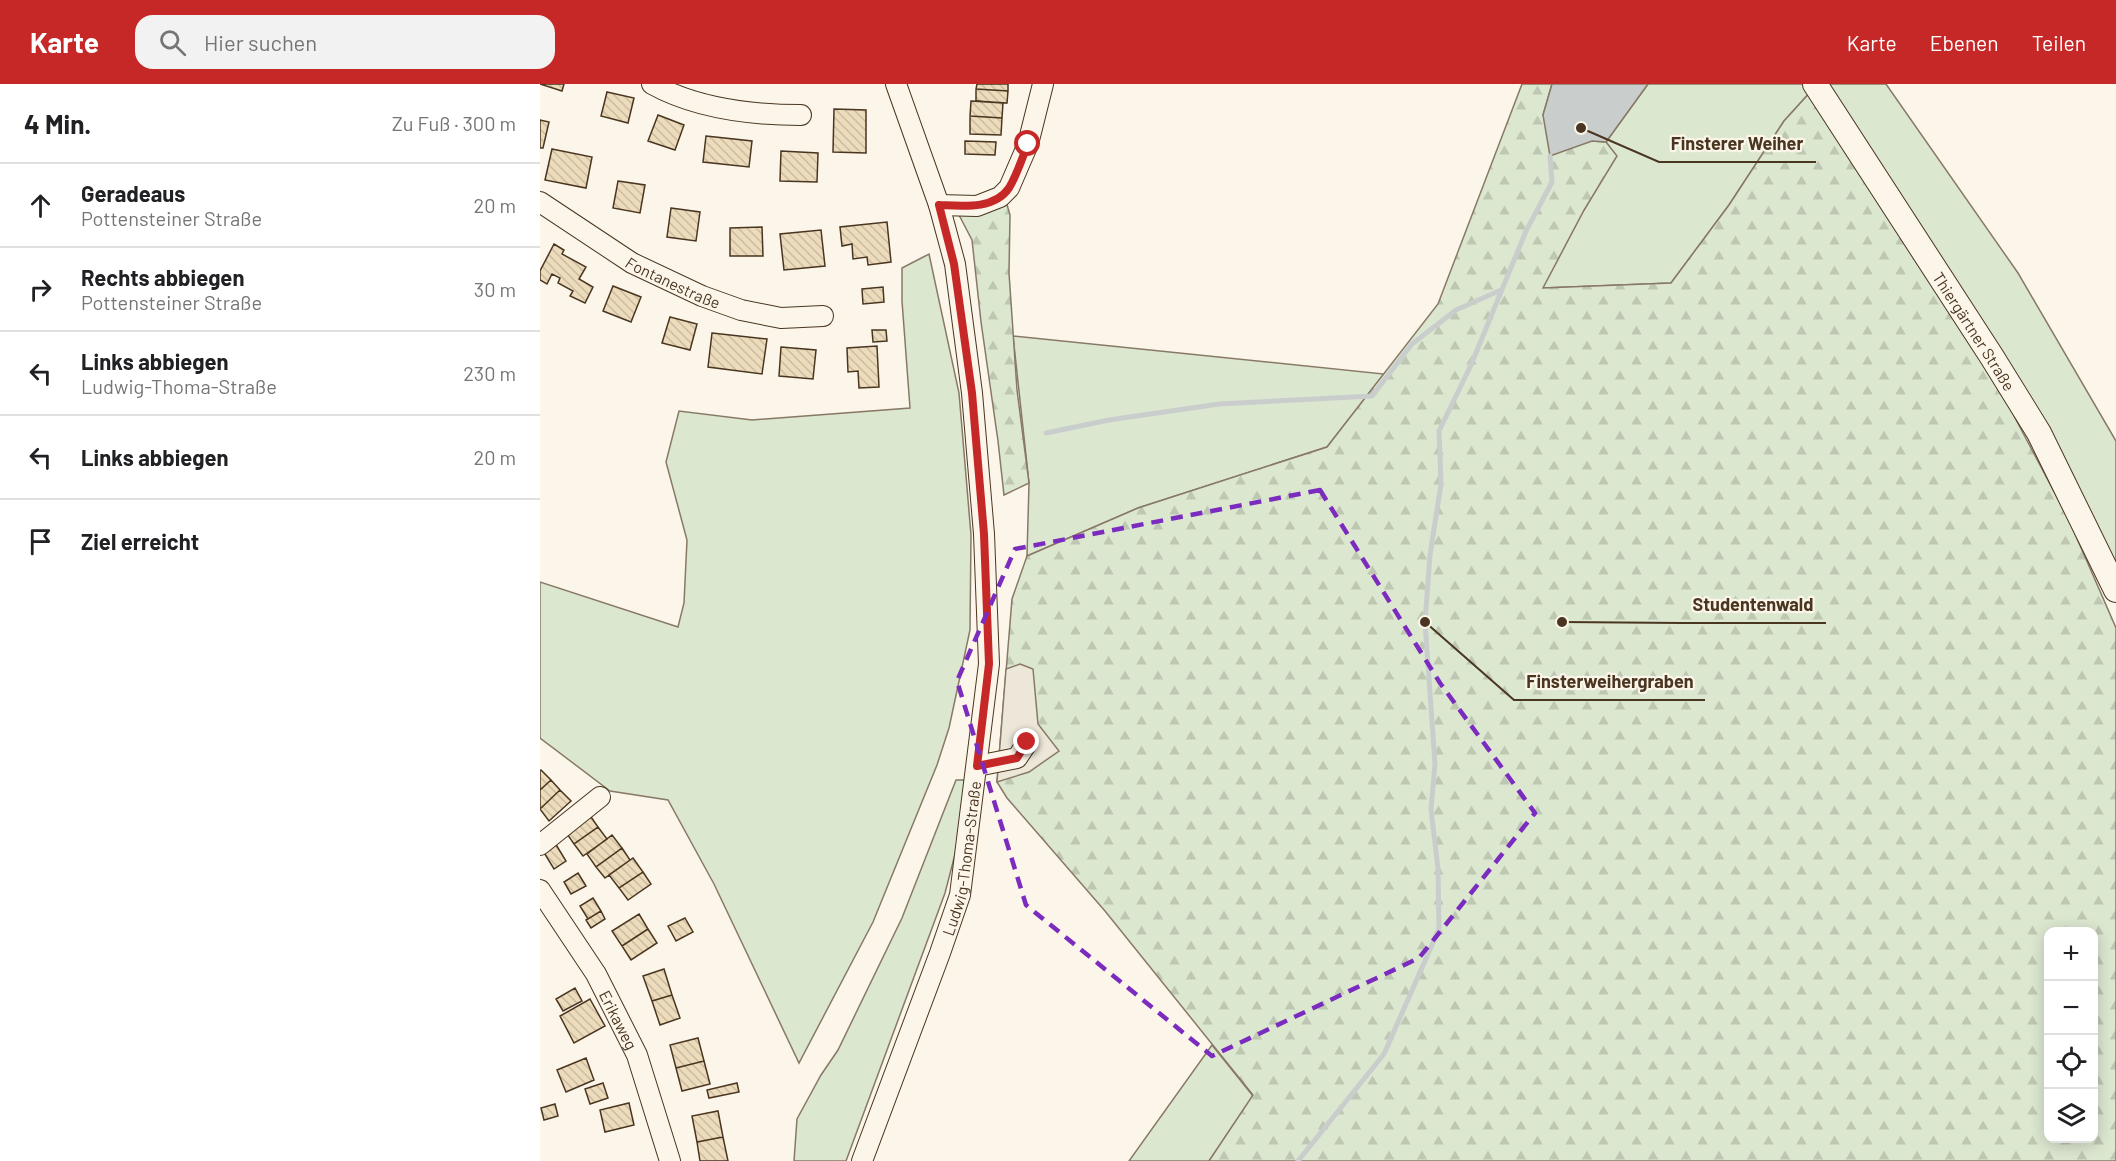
<!DOCTYPE html>
<html lang="de">
<head>
<meta charset="utf-8">
<style>
  :root { --surface:#fff; --page:#f2f2f2; --text:#202124; --muted:#757577; --line:#e0e0e0; --accent:#c62828 }
  body { margin:0; font-family:Barlow,sans-serif; background:var(--page); color:var(--text) }
  .controls { position:absolute; right:18px; bottom:18px; display:grid; overflow:hidden; border-radius:12px; box-shadow:0 3px 15px #0003 }
  .controls button { width:54px; height:54px; display:grid; place-items:center; padding:0; border:0; border-bottom:2px solid var(--line); background:var(--surface); color:var(--text); font:30px sans-serif }
  .stop { position:absolute; width:18px; height:18px; margin:-14px; border:4px solid #c62828; border-radius:50%; background:#fff }
  .stop.end { background:#c62828; border-color:#fff; box-shadow:0 2px 6px #0008 }
  .list { margin:0; padding:0; list-style:none }
  h2 { display:flex; justify-content:space-between; align-items:center; height:78px; margin:0; padding:0 24px; font-size:26px }
  h2 small { font-size:20px; font-weight:400; color:var(--muted) }
  .list li { display:grid; grid-template-columns:39px 1fr auto; gap:18px; align-items:center; box-sizing:border-box; height:84px; padding:0 24px; border-top:2px solid var(--line) }
  .list b { display:block; font-size:22px; white-space:nowrap }
  .list p { margin:0; font-size:20px; white-space:nowrap; color:var(--muted) }
  .list em { font-size:20px; font-style:normal; color:var(--muted) }
  .icon { flex:none; width:33px; height:33px; fill:none; stroke:currentColor; stroke-width:2; stroke-linecap:round; stroke-linejoin:round }
  .map { position:relative; flex:none; width:1576px; height:1077px; overflow:hidden }
  header { display:flex; align-items:center; gap:36px; box-sizing:border-box; height:84px; padding:0 30px; background:var(--accent); color:#fff }
  header strong { font-size:28px }
  nav { display:flex; gap:33px; margin-inline-start:auto; font-size:21px }
  .search { width:420px; height:54px; background:var(--page); display:flex; align-items:center; gap:15px; box-sizing:border-box; padding:0 21px; border-radius:18px; color:var(--muted); font-size:22px }
  main { display:flex }
  aside { flex:1; background:var(--surface) }
  .map>svg:first-child { display:block }
  .grass { fill:#dce7d0; stroke:#887966; stroke-width:1.5 }
  .forest { fill:url(#forest-firs); stroke:#887966; stroke-width:1.5; fill-rule:evenodd }
  .parking { fill:#ede7d9; stroke:#887966; stroke-width:1.5 }
  .water { fill:#c9cecd; stroke:#887966; stroke-width:1.5 }
  .lines { fill:none; stroke-linecap:round; stroke-linejoin:round }
  .stream { stroke:#c9cecd; stroke-width:5 }
  .building { fill:url(#building-back-hatch); stroke:#4a3520; stroke-width:1.5 }
  .minor-casing { stroke:#4a3520; stroke-width:22 }
  .major-casing { stroke:#4a3520; stroke-width:26 }
  .minor { stroke:#fbf6e9; stroke-width:20 }
  .major { stroke:#fbf6e9; stroke-width:24 }
  .route { stroke:#c62828; stroke-width:8 }
  .marked { fill:none; stroke:#7b2cbf; stroke-width:4.5; stroke-dasharray:12 8; stroke-linejoin:round }
  .labels { text-anchor:middle; dominant-baseline:central; stroke-width:4.5; stroke-linejoin:round; paint-order:stroke }
  .street-label { font-size:16px; fill:#4a3520; stroke:#fbf6e9 }
  .leader { fill:none; stroke:#4a3520; stroke-width:2 }
  .callout-dot { fill:#4a3520; stroke:#fbf6e9; stroke-width:2 }
  .callout-label { font-size:18px; text-anchor:middle; font-weight:bold; fill:#4a3520; stroke:#fbf6e9; stroke-width:4.5; stroke-linejoin:round; paint-order:stroke }
</style>
</head>
<body>
<header>
<strong>Karte</strong>
<div class="search"><svg class="icon" aria-label="search" viewBox="0 0 24 24"><circle cx="10" cy="10" r="6"/><path d="M15 15l6 6"/></svg>Hier suchen</div>
<nav><a>Karte</a><a>Ebenen</a><a>Teilen</a></nav>
</header>
<main>
<aside>
<h2>4 Min.<small>Zu Fuß · 300 m</small></h2>
<ul class="list">
<li><svg class="icon" aria-label="ahead" viewBox="0 0 24 24"><path d="M12 20V5M6 11l6-6 6 6"/></svg><div><b>Geradeaus</b><p>Pottensteiner Straße</p></div><em>20 m</em></li>
<li><svg class="icon" aria-label="right" viewBox="0 0 24 24"><path d="M7 20v-9h11M14 6l5 5-5 5"/></svg><div><b>Rechts abbiegen</b><p>Pottensteiner Straße</p></div><em>30 m</em></li>
<li><svg class="icon" aria-label="left" viewBox="0 0 24 24"><path d="M17 20v-9H6M10 6l-5 5 5 5"/></svg><div><b>Links abbiegen</b><p>Ludwig-Thoma-Straße</p></div><em>230 m</em></li>
<li><svg class="icon" aria-label="left" viewBox="0 0 24 24"><path d="M17 20v-9H6M10 6l-5 5 5 5"/></svg><div><b>Links abbiegen</b></div><em>20 m</em></li>
<li><svg class="icon" aria-label="arrive" viewBox="0 0 24 24"><path d="M6 21V4h12l-3 4 3 4H6"/></svg><div><b>Ziel erreicht</b></div></li>
</ul>
</aside>
<div class="map">
<svg width="1576" height="1077" viewBox="0 0 1576 1077">
  <defs>
    <pattern id="forest-firs" width="22" height="20" patternUnits="userSpaceOnUse" patternTransform="scale(1.5)"><rect width="22" height="20" fill="#dce7d0"/><path d="M5 1l3.5 6h-7zM16 11l3.5 6h-7z" fill="#bec7b2"/></pattern>
    <pattern id="building-back-hatch" width="6" height="6" patternUnits="userSpaceOnUse" patternTransform="scale(1.5)"><rect width="6" height="6" fill="#ecdcbc"/><path d="M-1 5l2 2M0 0l6 6M5-1l2 2" fill="none" stroke="#ccbda1"/></pattern>
  </defs>
  <rect width="100%" height="100%" fill="#fbf6e9"/>
  <path class="grass" d="M 1108,0 L 1271,0 L 1274,4 L 1244,37 L 1189,121 L 1131,199 L 1002,204 L 1044,126 L 1076,72 L 1066,58 Z
    M 1287,0 L 1346,0 L 1478,189 L 1576,357 L 1576,489 Z
    M 389,170 L 419,309 L 431,451 L 430,546 L 409,644 L 397,681 L 333,838 L 259,979 L 174,800 L 128,716 L 70,707 L 0,654 L 0,498 L 138,543 L 144,519 L 147,456 L 126,378 L 139,327 L 212,336 L 370,324 L 362,217 L 362,184 Z
    M 473,252 L 844,290 L 787,363 L 598,424 L 487,472 L 489,399 Z
    M 416,696 L 426,696 L 433,701 L 405,809 L 306,1077 L 254,1077 L 257,1035 L 281,991 L 298,966 L 362,834 Z
    M 672,961 L 713,1012 L 669,1077 L 589,1077 Z"/>
  <path class="forest" d="M 982,0 L 1012,0 L 1003,31 L 1052,57 L 1066,58 L 1077,72 L 1044,126 L 1003,204 L 1131,199 L 1189,121 L 1244,37 L 1274,4 L 1445,277 L 1529,436 L 1576,544 L 1576,1077 L 669,1077 L 713,1011 L 565,827 L 467,714 L 457,698 L 472,515 L 487,472 L 598,424 L 787,363 L 898,220 ZM 1508,848 L 1554,848 L 1554,1054 L 1508,1054 Z
    M 466,117 L 470,131 L 469,189 L 477,306 L 489,399 L 464,411 L 458,357 L 441,238 L 432,156 L 419,131 Z"/>
  <path class="parking" d="M 480,580 L 493,585 L 498,640 L 519,667 L 489,688 L 457,698 L 466,585 Z"/>
  <path class="water" d="M 1012,0 L 1108,0 L 1066,58 L 1052,57 L 1010,72 L 1003,31 Z"/>
  <g class="lines">
    <path class="stream" d="M 506,349 L 569,336 L 679,320 L 832,312 L 872,260 L 916,226 L 961,206
      M 758,1077 L 844,970 L 899,845 L 898,785 L 891,725 L 895,680 L 885,538 L 890,471 L 901,400 L 899,347 L 931,281 L 986,147 L 1012,98 L 1010,72"/>
  </g>
  <path class="building" d="M 0,0 L 24,0 L 22,7 Z
    M 437,0 L 468,0 L 468,7 L 436,5 Z
    M 436,5 L 468,7 L 467,19 L 436,17 Z
    M 67,8 L 94,14 L 88,39 L 61,32 Z
    M 431,17 L 463,19 L 462,34 L 430,32 Z
    M 294,25 L 326,26 L 326,69 L 293,68 Z
    M 118,31 L 144,41 L 135,66 L 108,57 Z
    M 430,32 L 462,34 L 461,51 L 430,50 Z
    M 0,36 L 9,38 L 3,64 L 0,64 Z
    M 166,52 L 212,57 L 209,83 L 163,78 Z
    M 425,57 L 456,58 L 455,71 L 425,70 Z
    M 12,65 L 52,73 L 46,104 L 5,96 Z
    M 241,67 L 278,69 L 277,98 L 240,97 Z
    M 78,97 L 105,101 L 100,129 L 73,124 Z
    M 131,124 L 160,128 L 156,157 L 127,153 Z
    M 347,138 L 351,178 L 328,181 L 327,173 L 313,175 L 312,160 L 302,162 L 300,143 Z
    M 222,143 L 223,172 L 190,172 L 190,144 Z
    M 281,146 L 285,182 L 244,186 L 240,150 Z
    M 14,160 L 24,166 L 22,170 L 46,183 L 39,195 L 53,203 L 45,219 L 30,212 L 33,207 L 18,199 L 20,194 L 12,190 L 7,200 L 0,196 L 0,187 Z
    M 73,202 L 101,213 L 91,238 L 63,227 Z
    M 343,203 L 344,218 L 323,220 L 322,205 Z
    M 130,233 L 157,240 L 150,266 L 122,259 Z
    M 332,246 L 346,246 L 347,257 L 333,258 Z
    M 172,249 L 227,255 L 222,290 L 168,283 Z
    M 337,262 L 339,303 L 319,304 L 318,287 L 308,288 L 307,264 Z
    M 241,263 L 276,266 L 273,295 L 239,292 Z
    M 1,686 L 11,696 L 0,706 L 0,687 Z
    M 11,696 L 20,706 L 0,725 L 0,706 Z
    M 20,706 L 31,717 L 9,737 L 0,725 Z
    M 49,730 L 58,743 L 34,760 L 25,747 Z
    M 58,743 L 67,755 L 43,772 L 34,760 Z
    M 72,751 L 82,764 L 56,783 L 47,770 Z
    M 15,759 L 26,777 L 14,785 L 3,767 Z
    M 82,764 L 90,776 L 65,794 L 56,783 Z
    M 93,774 L 103,788 L 79,804 L 69,791 Z
    M 103,788 L 111,800 L 88,816 L 79,804 Z
    M 38,789 L 46,802 L 31,810 L 24,798 Z
    M 53,814 L 61,827 L 48,835 L 40,822 Z
    M 61,827 L 65,835 L 51,844 L 46,836 Z
    M 99,830 L 108,845 L 82,862 L 72,847 Z
    M 145,834 L 153,848 L 136,857 L 128,842 Z
    M 108,845 L 117,859 L 91,876 L 82,862 Z
    M 124,885 L 132,911 L 112,917 L 103,892 Z
    M 35,904 L 42,917 L 23,927 L 16,915 Z
    M 132,911 L 140,934 L 120,941 L 112,917 Z
    M 50,915 L 65,942 L 34,959 L 20,932 Z
    M 158,954 L 164,977 L 136,984 L 130,961 Z
    M 46,974 L 54,996 L 26,1008 L 17,986 Z
    M 164,977 L 170,1000 L 142,1007 L 136,984 Z
    M 63,999 L 68,1014 L 50,1020 L 45,1005 Z
    M 197,999 L 199,1008 L 169,1014 L 167,1006 Z
    M 89,1019 L 94,1041 L 65,1048 L 60,1026 Z
    M 15,1020 L 18,1032 L 4,1036 L 1,1024 Z
    M 178,1027 L 183,1053 L 157,1058 L 152,1032 Z
    M 183,1053 L 188,1077 L 160,1077 L 157,1058 Z"/>
  <g class="lines">
    <defs>
      <g id="minor">
        <path d="M 112,0 C 157,25 211,31 261,31"/>
        <path id="s1" d="M 0,118 L 92,179 L 162,212 L 201,226 L 241,234 L 283,232"/>
        <path d="M 399,121 L 437,122 L 460,113 L 469,104 L 488,60 L 503,0"/>
        <path d="M 437,682 L 477,674 L 487,659"/>
        <path d="M 0,761 L 60,713"/>
        <path id="s2" d="M 0,806 L 56,890 L 97,971 L 130,1077"/>
        <path id="s3" d="M 322,1077 L 400,869 L 420,811 L 449,580 L 444,450 L 432,309 L 415,180 L 399,121 L 356,0"/>
      </g>
      <g id="major">
        <path id="s4" d="M 1275,0 L 1452,273 L 1499,349 L 1576,506"/>
      </g>
    </defs>
    <use href="#minor" class="minor-casing"/>
    <use href="#major" class="major-casing"/>
    <use href="#minor" class="minor"/>
    <use href="#major" class="major"/>
  </g>
  <g class="lines">
    <path class="route" d="M 487,658 L 477,674 L 437,682 L 449,580 L 444,450 L 432,309 L 414,180 L 399,121 C 422,122 454,126 469,104 C 477,91 482,74 488,60"/>
  </g>
  <path class="marked" d="M 780,406 L 900,599 L 995,729 L 879,874 L 672,972 L 486,821 L 417,597 L 475,465 Z"/>
  <g class="labels">
    <g class="street-label">
      <text stroke="none"><textPath href="#s1" startOffset="156">Fontanestraße</textPath></text>
      <text stroke="none"><textPath href="#s4" startOffset="294">Thiergärtner Straße</textPath></text>
      <text stroke="none"><textPath href="#s3" startOffset="320">Ludwig-Thoma-Straße</textPath></text>
      <text stroke="none"><textPath href="#s2" startOffset="152">Erikaweg</textPath></text>
    </g>
  </g>
  <path class="leader" d="M1041 44L1119 78H1276M1022 538L1141 539H1286M885 538L974 616H1165"/>
  <g class="callout-dot">
    <circle cx="1041" cy="44" r="6"/>
    <circle cx="1022" cy="538" r="6"/>
    <circle cx="885" cy="538" r="6"/>
  </g>
  <g class="callout-label">
    <text x="1197" y="66">Finsterer Weiher</text>
    <text x="1213" y="527">Studentenwald</text>
    <text x="1070" y="604">Finsterweihergraben</text>
  </g>
</svg>
<div class="controls">
<button>+</button>
<button>−</button>
<button><svg class="icon" aria-label="locate" viewBox="0 0 24 24"><circle cx="12" cy="12" r="6"/><path d="M12 2v4M12 18v4M2 12h4M18 12h4"/></svg></button>
<button><svg class="icon" aria-label="layers" viewBox="0 0 24 24"><path d="M12 4l9 5-9 5-9-5zM3 14l9 5 9-5"/></svg></button>
</div>
<div class="stop" style="left:488px;top:60px"></div>
<div class="stop end" style="left:487px;top:658px"></div>
</div>
</main>
</body>
</html>
